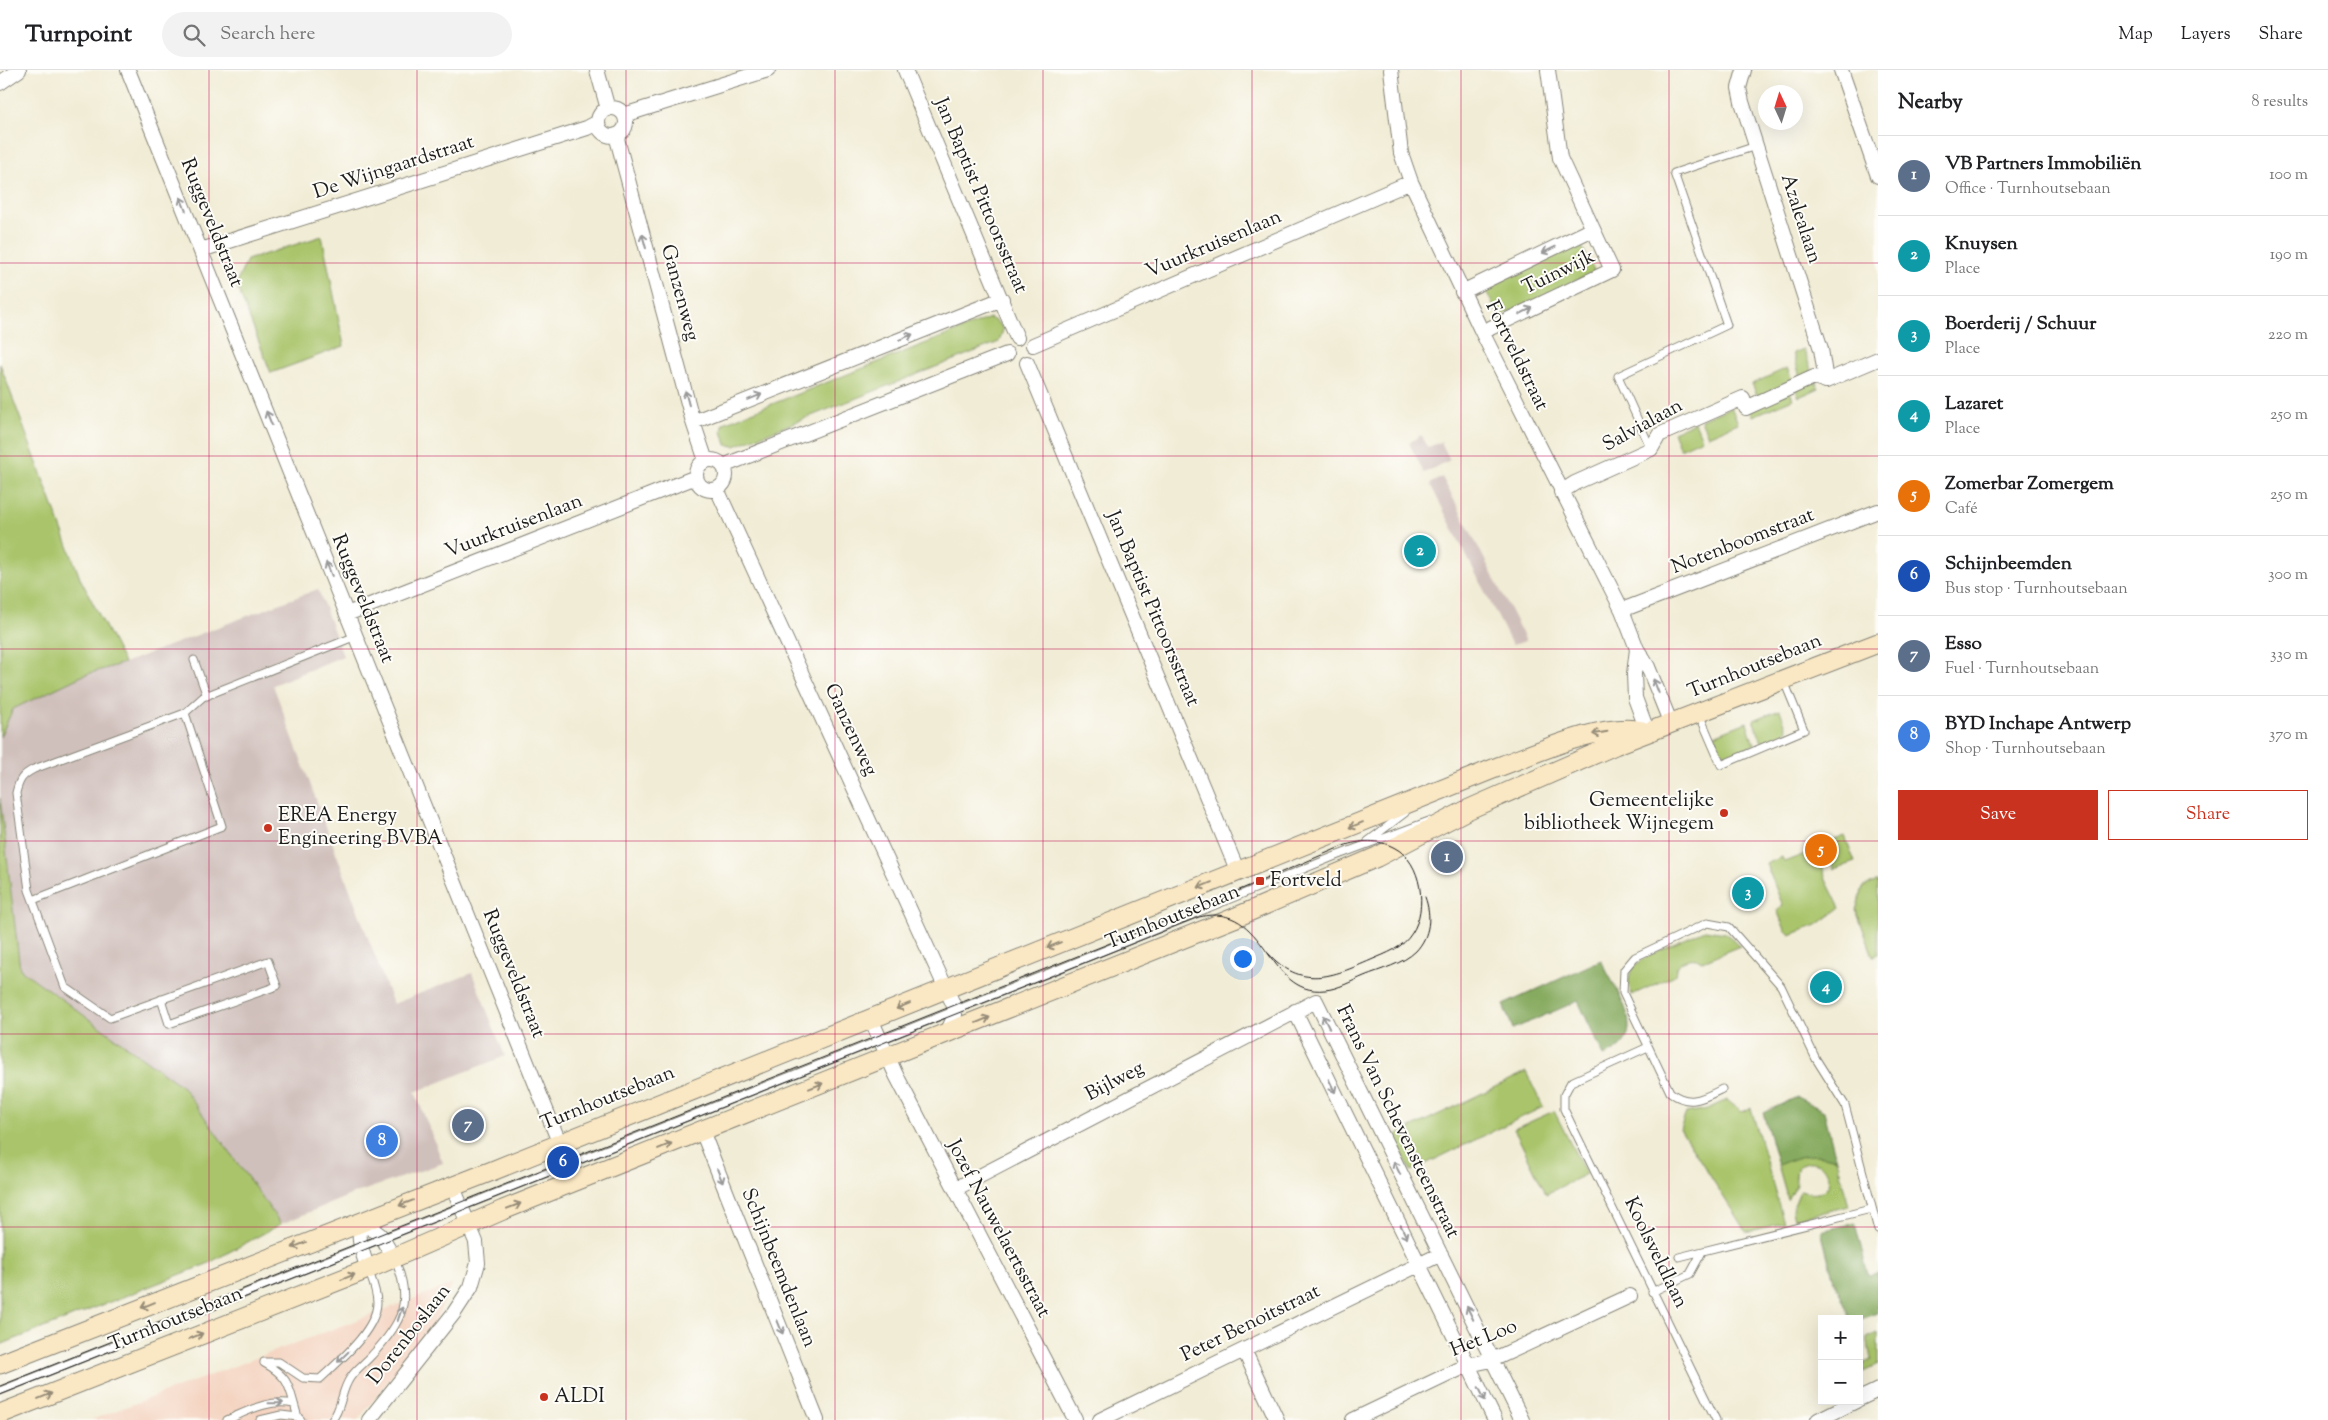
<!DOCTYPE html>
<html lang="en">
<head>
<meta charset="utf-8">
<style>
  :root { --surface:#fff; --page:#f2f2f2; --text:#202124; --muted:#757577; --line:#e0e0e0; --accent:#c8321e }
  body { margin:0; font-family:"Sorts Mill Goudy",serif; background:var(--page); color:var(--text) }
  .controls { position:absolute; right:15px; bottom:15px; display:grid; overflow:hidden; border-radius:0px; box-shadow:0 5px 20px #0002 }
  .controls button { width:45px; height:45px; display:grid; place-items:center; padding:0; border:0; border-bottom:1px solid var(--line); background:var(--surface); color:var(--text); font:25px sans-serif }
  .compass { position:absolute; left:1758px; top:15px; width:45px; height:45px; border-radius:50%; background:var(--surface); box-shadow:0 5px 20px #0002; rotate:356deg }
  .you { position:absolute; left:1242px; top:888px; width:18px; height:18px; margin:-12px; border:4px solid #fff; border-radius:50%; background:#1a73e8; box-shadow:0 0 0 8px #1a73e833 }
  .badge { display:grid; place-items:center; width:32px; height:32px; border-radius:50%; background:var(--accent); color:#fff; font-size:16px; font-weight:700 }
  .pin { position:absolute; translate:-50% -50%; border:2px solid #fff; box-shadow:0 1px 5px #0006 }
  .list { margin:0; padding:0; list-style:none }
  h2 { display:flex; justify-content:space-between; align-items:center; height:65px; margin:0; padding:0 20px; font-size:21px }
  h2 small { font-size:16px; font-weight:400; color:var(--muted) }
  .list li { display:grid; grid-template-columns:32px 1fr auto; gap:15px; align-items:center; box-sizing:border-box; height:80px; padding:0 20px; border-top:1px solid var(--line) }
  .list b { display:block; font-size:19px; white-space:nowrap }
  .list p { margin:0; font-size:16px; white-space:nowrap; color:var(--muted) }
  .list em { font-size:16px; font-style:normal; color:var(--muted) }
  .actions { display:flex; gap:10px; padding:15px 20px }
  .actions a { flex:1; padding:11px 0; border:1px solid var(--accent); border-radius:0px; text-align:center; font-size:18px; color:var(--accent) }
  .actions .main { background:var(--accent); color:#fff }
  .icon { flex:none; width:28px; height:28px; fill:none; stroke:currentColor; stroke-width:2; stroke-linecap:round; stroke-linejoin:round }
  .map { position:relative; flex:none; width:1878px; height:1350px; overflow:hidden }
  header { display:flex; align-items:center; gap:30px; box-sizing:border-box; height:70px; padding:0 25px; background:var(--surface); border-bottom:1px solid var(--line) }
  header strong { font-size:24px }
  nav { display:flex; gap:28px; margin-inline-start:auto; font-size:18px }
  .search { width:350px; height:45px; background:var(--page); display:flex; align-items:center; gap:12px; box-sizing:border-box; padding:0 18px; border-radius:28px; color:var(--muted); font-size:19px }
  main { display:flex }
  aside { flex:1; background:var(--surface) }
  .map>svg:first-child { display:block }
  .built { fill:#f4d3c0 }
  .industrial { fill:#d0c0bc }
  .green { fill:#a9c46a; stroke:#627043 }
  .forest { fill:#86aa5e; stroke:#51633d }
  .lines { fill:none; stroke-linecap:round; stroke-linejoin:round }
  .service-casing { stroke:#868478; stroke-width:9 }
  .minor-casing { stroke:#868478; stroke-width:16 }
  .secondary-casing { stroke:#868478; stroke-width:21 }
  .service { stroke:#fff; stroke-width:7 }
  .minor { stroke:#fff; stroke-width:14 }
  .secondary { stroke:#fae7c3; stroke-width:19 }
  .tram { stroke:#1c1c1c; stroke-width:1 }
  .oneway { stroke:#999 }
  .oneway2 { stroke:#968c78 }
  .grid { fill:none; stroke:#c2185b; stroke-width:1; stroke-opacity:0.55 }
  .poi-dot { fill:#c8321e; stroke:#fdfcf7; stroke-width:2 }
  .labels { text-anchor:middle; dominant-baseline:central; stroke-width:4; stroke-linejoin:round; paint-order:stroke }
  .street-label { font-size:20px; fill:#1c1c1c; stroke:#fdfcf7 }
  .poi-label { font-size:20px; fill:#1c1c1c; stroke:#fdfcf7; text-anchor:start }
</style>
</head>
<body>
<header>
<strong>Turnpoint</strong>
<div class="search"><svg class="icon" aria-label="search" viewBox="0 0 24 24"><circle cx="10" cy="10" r="6"/><path d="M15 15l6 6"/></svg>Search here</div>
<nav><a>Map</a><a>Layers</a><a>Share</a></nav>
</header>
<main>
<div class="map">
<svg width="1878" height="1350" viewBox="0 0 1878 1350">
  <rect width="100%" height="100%" fill="#fdfcf7"/>
  <filter id="ink" filterUnits="userSpaceOnUse"><feTurbulence type="fractalNoise" baseFrequency=".02" numOctaves="2"/><feDisplacementMap in="SourceGraphic" scale="10" xChannelSelector="R" yChannelSelector="G"/><feConvolveMatrix kernelMatrix="1 2 1 2 8 2 1 2 1" color-interpolation-filters="sRGB"/></filter>
  <filter id="wash" filterUnits="userSpaceOnUse"><feTurbulence type="fractalNoise" baseFrequency=".0096" numOctaves="4" result="noise"/><feDisplacementMap in="SourceGraphic" scale="20" xChannelSelector="R" yChannelSelector="G"/><feGaussianBlur stdDeviation="1.12" result="paint"/><feColorMatrix in="noise" values="0 0 0 0 0 0 0 0 0 0 0 0 0 0 0 0 0 1.4 0 .05"/><feComposite in="paint" operator="in"/></filter>
  <g filter="url(#wash)">
    <rect width="100%" height="100%" fill="#f1ecd5"/>
    <path class="built" d="M 453,1214 L 434,1253 L 358,1350 L 91,1350 Z"/>
    <path class="industrial" d="M 1421,365 L 1428,377 L 1441,372 L 1450,390 L 1424,403 L 1409,373 Z
      M 1442,407 L 1461,443 L 1526,571 L 1512,575 L 1430,414 Z
      M 318,519 L 343,586 L 273,615 L 393,934 L 472,903 L 505,986 L 415,1022 L 443,1093 L 353,1124 L 281,1154 L 183,1017 L 20,899 L 0,728 L 0,667 L 13,639 L 84,605 L 124,593 Z"/>
    <path class="green" d="M 322,166 L 344,276 L 271,303 L 236,214 L 247,190 Z
      M 1580,173 L 1595,202 L 1500,246 L 1483,217 Z
      M 990,248 L 1000,254 L 1003,260 L 999,272 L 735,376 L 726,375 L 722,361 L 724,353 Z
      M 1804,279 L 1813,305 L 1801,310 L 1793,283 Z
      M 0,294 L 80,508 L 124,593 L 84,605 L 13,639 L 0,667 Z
      M 1787,298 L 1793,312 L 1758,327 L 1752,314 Z
      M 1815,311 L 1819,318 L 1799,327 L 1795,319 Z
      M 1790,322 L 1793,329 L 1753,346 L 1750,339 Z
      M 1731,337 L 1738,353 L 1708,366 L 1701,350 Z
      M 1695,352 L 1702,369 L 1680,379 L 1673,362 Z
      M 1780,640 L 1787,659 L 1785,662 L 1762,672 L 1753,650 Z
      M 1747,652 L 1754,675 L 1730,685 L 1723,685 L 1714,665 Z
      M 0,728 L 20,899 L 183,1017 L 281,1154 L 207,1194 L 0,1275 Z
      M 1845,766 L 1855,792 L 1834,799 L 1824,774 Z
      M 1818,779 L 1826,810 L 1840,838 L 1817,855 L 1790,865 L 1785,860 L 1777,840 L 1783,836 L 1766,794 L 1782,787 L 1784,792 Z
      M 1878,811 L 1878,884 L 1873,886 L 1856,840 L 1863,817 Z
      M 1705,860 L 1726,863 L 1740,876 L 1701,892 L 1697,889 C 1685,887 1676,893 1675,905 L 1632,925 C 1628,915 1627,905 1635,896 C 1644,885 1690,867 1705,860 Z
      M 1526,1002 L 1543,1037 L 1411,1101 L 1394,1066 Z
      M 1727,1030 L 1742,1042 L 1751,1038 L 1784,1153 L 1746,1162 L 1680,1059 L 1686,1043 L 1707,1039 Z
      M 1554,1041 L 1586,1104 L 1546,1124 L 1514,1059 Z
      M 1815,1083 L 1836,1089 L 1849,1136 L 1794,1149 L 1792,1140 L 1800,1121 C 1844,1136 1834,1077 1798,1097 L 1795,1103 L 1796,1115 L 1788,1130 L 1778,1095 L 1794,1088 Z
      M 1878,1263 L 1878,1295 L 1859,1304 L 1859,1295 L 1871,1290 L 1867,1267 Z"/>
    <path class="forest" d="M 1601,890 C 1616,922 1654,967 1604,986 L 1578,931 L 1513,959 L 1503,935 Z
      M 1797,1027 L 1824,1041 L 1836,1089 C 1811,1082 1802,1085 1778,1095 L 1763,1043 Z
      M 1855,1153 L 1868,1205 L 1878,1203 L 1878,1243 L 1859,1250 L 1851,1249 L 1834,1211 L 1821,1161 Z"/>
  </g>
  <g filter="url(#ink)">
    <g class="lines">
      <defs>
        <path id="service" d="M 1651,379 L 1618,306 L 1727,255 L 1674,103 L 1756,76
          M 194,590 L 207,626
          M 1699,644 L 1721,695 L 1804,660 L 1784,611
          M 1368,771 L 1405,743
          M 33,830 L 222,756 L 185,643
          M 161,929 L 169,954 L 277,916 L 268,891 L 110,948 L 65,917 L 29,820 L 16,723 C 19,710 22,705 34,699 L 185,643 L 203,627 L 356,566
          M 1648,977 L 1571,1012 L 1564,1025 L 1564,1039 L 1716,1350
          M 1722,1019 C 1702,1029 1689,1037 1670,1022 L 1623,923 L 1624,900 L 1635,887 L 1707,853 L 1729,857 L 1781,916 L 1816,989 L 1845,1035 L 1878,1160
          M 1679,1187 L 1871,1139
          M 1652,1222 L 1690,1204 L 1702,1182
          M 264,1292 L 279,1292 L 303,1308 L 320,1309 C 339,1291 376,1261 377,1233 C 377,1221 372,1210 368,1199
          M 264,1293 C 292,1308 289,1320 298,1347 L 301,1350
          M 0,1321 L 1059,899 L 1333,787 L 1429,751
          M 227,1350 C 250,1340 268,1329 294,1334
          M 260,1350 L 281,1345 L 298,1347
          M 332,1350 C 342,1338 341,1321 350,1308 C 356,1299 365,1293 372,1285 C 402,1253 414,1231 394,1188"/>
        <path id="minor" d="M 128,0 L 559,1072
          M 597,0 L 608,39
          M 905,0 L 1017,268
          M 1391,0 L 1401,83 L 1411,112 L 1482,262 L 1622,540 L 1637,579 L 1648,597 L 1671,654
          M 1744,0 L 1739,18 L 1742,32 L 1821,279 L 1826,311
          M 1841,0 L 1878,106
          M 0,13 L 19,0
          M598 52a14 14 0 1 1 28 0a14 14 0 1 1-28 0Z
          M 624,45 L 768,0
          M 616,65 L 693,352 L 706,391
          M 201,180 L 587,58 L 598,52
          M 1462,222 L 1593,159
          M 1482,262 L 1612,200 L 1560,88 L 1548,0
          M 1033,275 L 1411,112
          M 1027,293 L 1238,802
          M 693,352 L 1002,229
          M696 405a15 15 0 1 1 30 0a15 15 0 1 1-30 0Z
          M 723,396 L 1007,284
          M 717,419 L 954,936 L 955,945 L 946,965
          M 1561,422 L 1575,413 L 1651,379 L 1659,365 L 1743,328 L 1746,338 L 1814,307 L 1826,311 L 1878,289
          M 1622,540 L 1878,441
          M 347,544 L 696,407
          M 1637,579 L 1634,604 L 1635,628 L 1648,663
          M 1295,941 L 1495,1350
          M 871,949 L 896,1005 L 1075,1349
          M 702,1061 L 817,1350
          M 955,1119 L 1316,931 L 1522,1350
          M 368,1199 C 362,1182 357,1169 361,1151 L 380,1165 L 394,1188
          M 1244,1280 L 1277,1350
          M 1859,1329 L 1878,1320
          M 369,1350 L 454,1243 L 471,1217 L 478,1193 L 476,1172 L 452,1115
          M 1100,1350 L 1441,1184
          M 1353,1350 L 1468,1295 L 1492,1290 L 1630,1226
          M 1818,1350 L 1856,1331"/>
        <path id="secondary" d="M 0,1294 L 492,1101 L 1498,697 C 1534,684 1605,651 1642,661
          M 0,1344 L 368,1199 L 503,1140 L 1234,848 L 1377,787 L 1467,740 L 1615,675 L 1878,573"/>
      </defs>
      <use href="#service" class="service-casing"/>
      <use href="#minor" class="minor-casing"/>
      <use href="#secondary" class="secondary-casing"/>
      <use href="#service" class="service"/>
      <use href="#minor" class="minor"/>
      <use href="#secondary" class="secondary"/>
      <path class="tram" d="M 0,1316 L 1183,844 L 1343,776 C 1360,770 1379,769 1395,778 C 1422,792 1428,839 1412,863 C 1403,878 1387,883 1371,890 C 1332,907 1301,920 1268,883
        M 0,1325 L 1199,847 C 1268,830 1265,927 1325,920 C 1338,919 1352,911 1364,906 C 1381,899 1403,894 1416,881 C 1430,866 1432,846 1425,827"/>
    </g>
    <defs><path id="oneway-shaft" d="M-6 0H5M1.5-3L5.5 0L1.5 3" fill="none" stroke-width="1.6" stroke-linecap="round" stroke-linejoin="round" transform="scale(1.25)"/></defs>
    <g class="oneway">
      <use href="#oneway-shaft" transform="translate(183 134) rotate(-112)"/>
      <use href="#oneway-shaft" transform="translate(644 171) rotate(-105)"/>
      <use href="#oneway-shaft" transform="translate(1549 180) rotate(154)"/>
      <use href="#oneway-shaft" transform="translate(1526 241) rotate(-26)"/>
      <use href="#oneway-shaft" transform="translate(906 267) rotate(-22)"/>
      <use href="#oneway-shaft" transform="translate(755 327) rotate(-22)"/>
      <use href="#oneway-shaft" transform="translate(687 328) rotate(-105)"/>
      <use href="#oneway-shaft" transform="translate(269 348) rotate(-112)"/>
      <use href="#oneway-shaft" transform="translate(329 499) rotate(-112)"/>
      <use href="#oneway-shaft" transform="translate(1656 616) rotate(-111)"/>
      <use href="#oneway-shaft" transform="translate(1326 952) rotate(-116)"/>
      <use href="#oneway-shaft" transform="translate(1332 1016) rotate(64)"/>
      <use href="#oneway-shaft" transform="translate(1397 1098) rotate(-116)"/>
      <use href="#oneway-shaft" transform="translate(720 1106) rotate(68)"/>
      <use href="#oneway-shaft" transform="translate(1404 1162) rotate(64)"/>
      <use href="#oneway-shaft" transform="translate(1470 1243) rotate(-116)"/>
      <use href="#oneway-shaft" transform="translate(400 1244) rotate(-71)"/>
      <use href="#oneway-shaft" transform="translate(780 1257) rotate(68)"/>
      <use href="#oneway-shaft" transform="translate(343 1287) rotate(136)"/>
      <use href="#oneway-shaft" transform="translate(1482 1324) rotate(64)"/>
      <use href="#oneway-shaft" transform="translate(276 1333) rotate(-1)"/>
    </g>
    <g class="oneway2">
      <use href="#oneway-shaft" transform="translate(1600 663) rotate(170)"/>
      <use href="#oneway-shaft" transform="translate(1356 755) rotate(158)"/>
      <use href="#oneway-shaft" transform="translate(1205 815) rotate(158)"/>
      <use href="#oneway-shaft" transform="translate(1054 875) rotate(158)"/>
      <use href="#oneway-shaft" transform="translate(903 936) rotate(157)"/>
      <use href="#oneway-shaft" transform="translate(983 950) rotate(-22)"/>
      <use href="#oneway-shaft" transform="translate(816 1016) rotate(-21)"/>
      <use href="#oneway-shaft" transform="translate(665 1076) rotate(-22)"/>
      <use href="#oneway-shaft" transform="translate(406 1133) rotate(159)"/>
      <use href="#oneway-shaft" transform="translate(514 1136) rotate(-21)"/>
      <use href="#oneway-shaft" transform="translate(299 1175) rotate(158)"/>
      <use href="#oneway-shaft" transform="translate(348 1207) rotate(-22)"/>
      <use href="#oneway-shaft" transform="translate(148 1235) rotate(158)"/>
      <use href="#oneway-shaft" transform="translate(196 1266) rotate(-22)"/>
      <use href="#oneway-shaft" transform="translate(45 1326) rotate(-22)"/>
    </g>
  </g>
  <path class="grid" d="M 209,0 L 209,1350M 417,0 L 417,1350M 626,0 L 626,1350M 835,0 L 835,1350M 1043,0 L 1043,1350M 1252,0 L 1252,1350M 1461,0 L 1461,1350M 1669,0 L 1669,1350M 0,193 L 1878,193M 0,386 L 1878,386M 0,579 L 1878,579M 0,771 L 1878,771M 0,964 L 1878,964M 0,1157 L 1878,1157"/>
  <g class="poi-dot">
    <circle cx="1724" cy="743" r="5"/>
    <circle cx="268" cy="758" r="5"/>
    <rect x="1255" y="806" width="10" height="10" rx="2.5"/>
    <circle cx="544" cy="1327" r="5"/>
  </g>
  <g class="labels">
    <g class="street-label">
      <text transform="translate(394 98) rotate(-18)">De Wijngaardstraat</text>
      <text transform="translate(980 126) rotate(67)">Jan Baptist Pittoorsstraat</text>
      <text transform="translate(1800 149) rotate(72)">Azalealaan</text>
      <text transform="translate(211 153) rotate(68)">Ruggeveldstraat</text>
      <text transform="translate(1214 175) rotate(-23)">Vuurkruisenlaan</text>
      <text transform="translate(1559 203) rotate(-26)">Tuinwijk</text>
      <text transform="translate(679 223) rotate(75)">Ganzenweg</text>
      <text transform="translate(1516 286) rotate(64)">Fortveldstraat</text>
      <text transform="translate(1643 356) rotate(-29)">Salvialaan</text>
      <text transform="translate(514 457) rotate(-21)">Vuurkruisenlaan</text>
      <text transform="translate(1743 472) rotate(-21)">Notenboomstraat</text>
      <text transform="translate(362 529) rotate(68)">Ruggeveldstraat</text>
      <text transform="translate(1152 539) rotate(67)">Jan Baptist Pittoorsstraat</text>
      <text transform="translate(1755 597) rotate(-22)">Turnhoutsebaan</text>
      <text transform="translate(850 660) rotate(65)">Ganzenweg</text>
      <text transform="translate(1173 848) rotate(-22)">Turnhoutsebaan</text>
      <text transform="translate(513 904) rotate(68)">Ruggeveldstraat</text>
      <text transform="translate(1115 1012) rotate(-28)">Bijlweg</text>
      <text transform="translate(608 1029) rotate(-22)">Turnhoutsebaan</text>
      <text transform="translate(1397 1052) rotate(64)">Frans Van Schevensteenstraat</text>
      <text transform="translate(998 1159) rotate(62)">Jozef Nauwelaertsstraat</text>
      <text transform="translate(1655 1183) rotate(64)">Koolsveldlaan</text>
      <text transform="translate(778 1198) rotate(68)">Schijnbeemdenlaan</text>
      <text transform="translate(176 1250) rotate(-22)">Turnhoutsebaan</text>
      <text transform="translate(1251 1254) rotate(-26)">Peter Benoitstraat</text>
      <text transform="translate(410 1265) rotate(-52)">Dorenboslaan</text>
      <text transform="translate(1484 1269) rotate(-22)">Het Loo</text>
    </g>
    <g class="poi-label">
      <text x="1714" y="731" text-anchor="end">Gemeentelijke<tspan x="1714" dy="23">bibliotheek Wijnegem</tspan></text>
      <text x="278" y="746">EREA Energy<tspan x="278" dy="23">Engineering BVBA</tspan></text>
      <text x="1270" y="811">Fortveld</text>
      <text x="554" y="1327">ALDI</text>
    </g>
  </g>
</svg>
<div class="controls">
<button>+</button>
<button>−</button>
</div>
<svg class="compass" viewBox="-18 -18 36 36"><path d="M0-13l5 13h-10z" fill="#e53935"/><path d="M0 13l5-13h-10z" fill="#757577"/></svg>
<div class="you"></div>
<div class="pin badge" style="left:1447px;top:787px;background:#5c6f8a">1</div>
<div class="pin badge" style="left:1420px;top:481px;background:#0f9aa8">2</div>
<div class="pin badge" style="left:1748px;top:823px;background:#0f9aa8">3</div>
<div class="pin badge" style="left:1826px;top:917px;background:#0f9aa8">4</div>
<div class="pin badge" style="left:1821px;top:780px;background:#e8710a">5</div>
<div class="pin badge" style="left:563px;top:1092px;background:#1a4fb4">6</div>
<div class="pin badge" style="left:468px;top:1055px;background:#5c6f8a">7</div>
<div class="pin badge" style="left:382px;top:1071px;background:#3f7fe0">8</div>
</div>
<aside>
<h2>Nearby<small>8 results</small></h2>
<ul class="list">
<li><span class="badge" style="background:#5c6f8a">1</span><div><b>VB Partners Immobiliën</b><p>Office · Turnhoutsebaan</p></div><em>100 m</em></li>
<li><span class="badge" style="background:#0f9aa8">2</span><div><b>Knuysen</b><p>Place</p></div><em>190 m</em></li>
<li><span class="badge" style="background:#0f9aa8">3</span><div><b>Boerderij / Schuur</b><p>Place</p></div><em>220 m</em></li>
<li><span class="badge" style="background:#0f9aa8">4</span><div><b>Lazaret</b><p>Place</p></div><em>250 m</em></li>
<li><span class="badge" style="background:#e8710a">5</span><div><b>Zomerbar Zomergem</b><p>Café</p></div><em>250 m</em></li>
<li><span class="badge" style="background:#1a4fb4">6</span><div><b>Schijnbeemden</b><p>Bus stop · Turnhoutsebaan</p></div><em>300 m</em></li>
<li><span class="badge" style="background:#5c6f8a">7</span><div><b>Esso</b><p>Fuel · Turnhoutsebaan</p></div><em>330 m</em></li>
<li><span class="badge" style="background:#3f7fe0">8</span><div><b>BYD Inchape Antwerp</b><p>Shop · Turnhoutsebaan</p></div><em>370 m</em></li>
</ul>
<div class="actions"><a class="main">Save</a><a>Share</a></div>
</aside>
</main>
</body>
</html>
